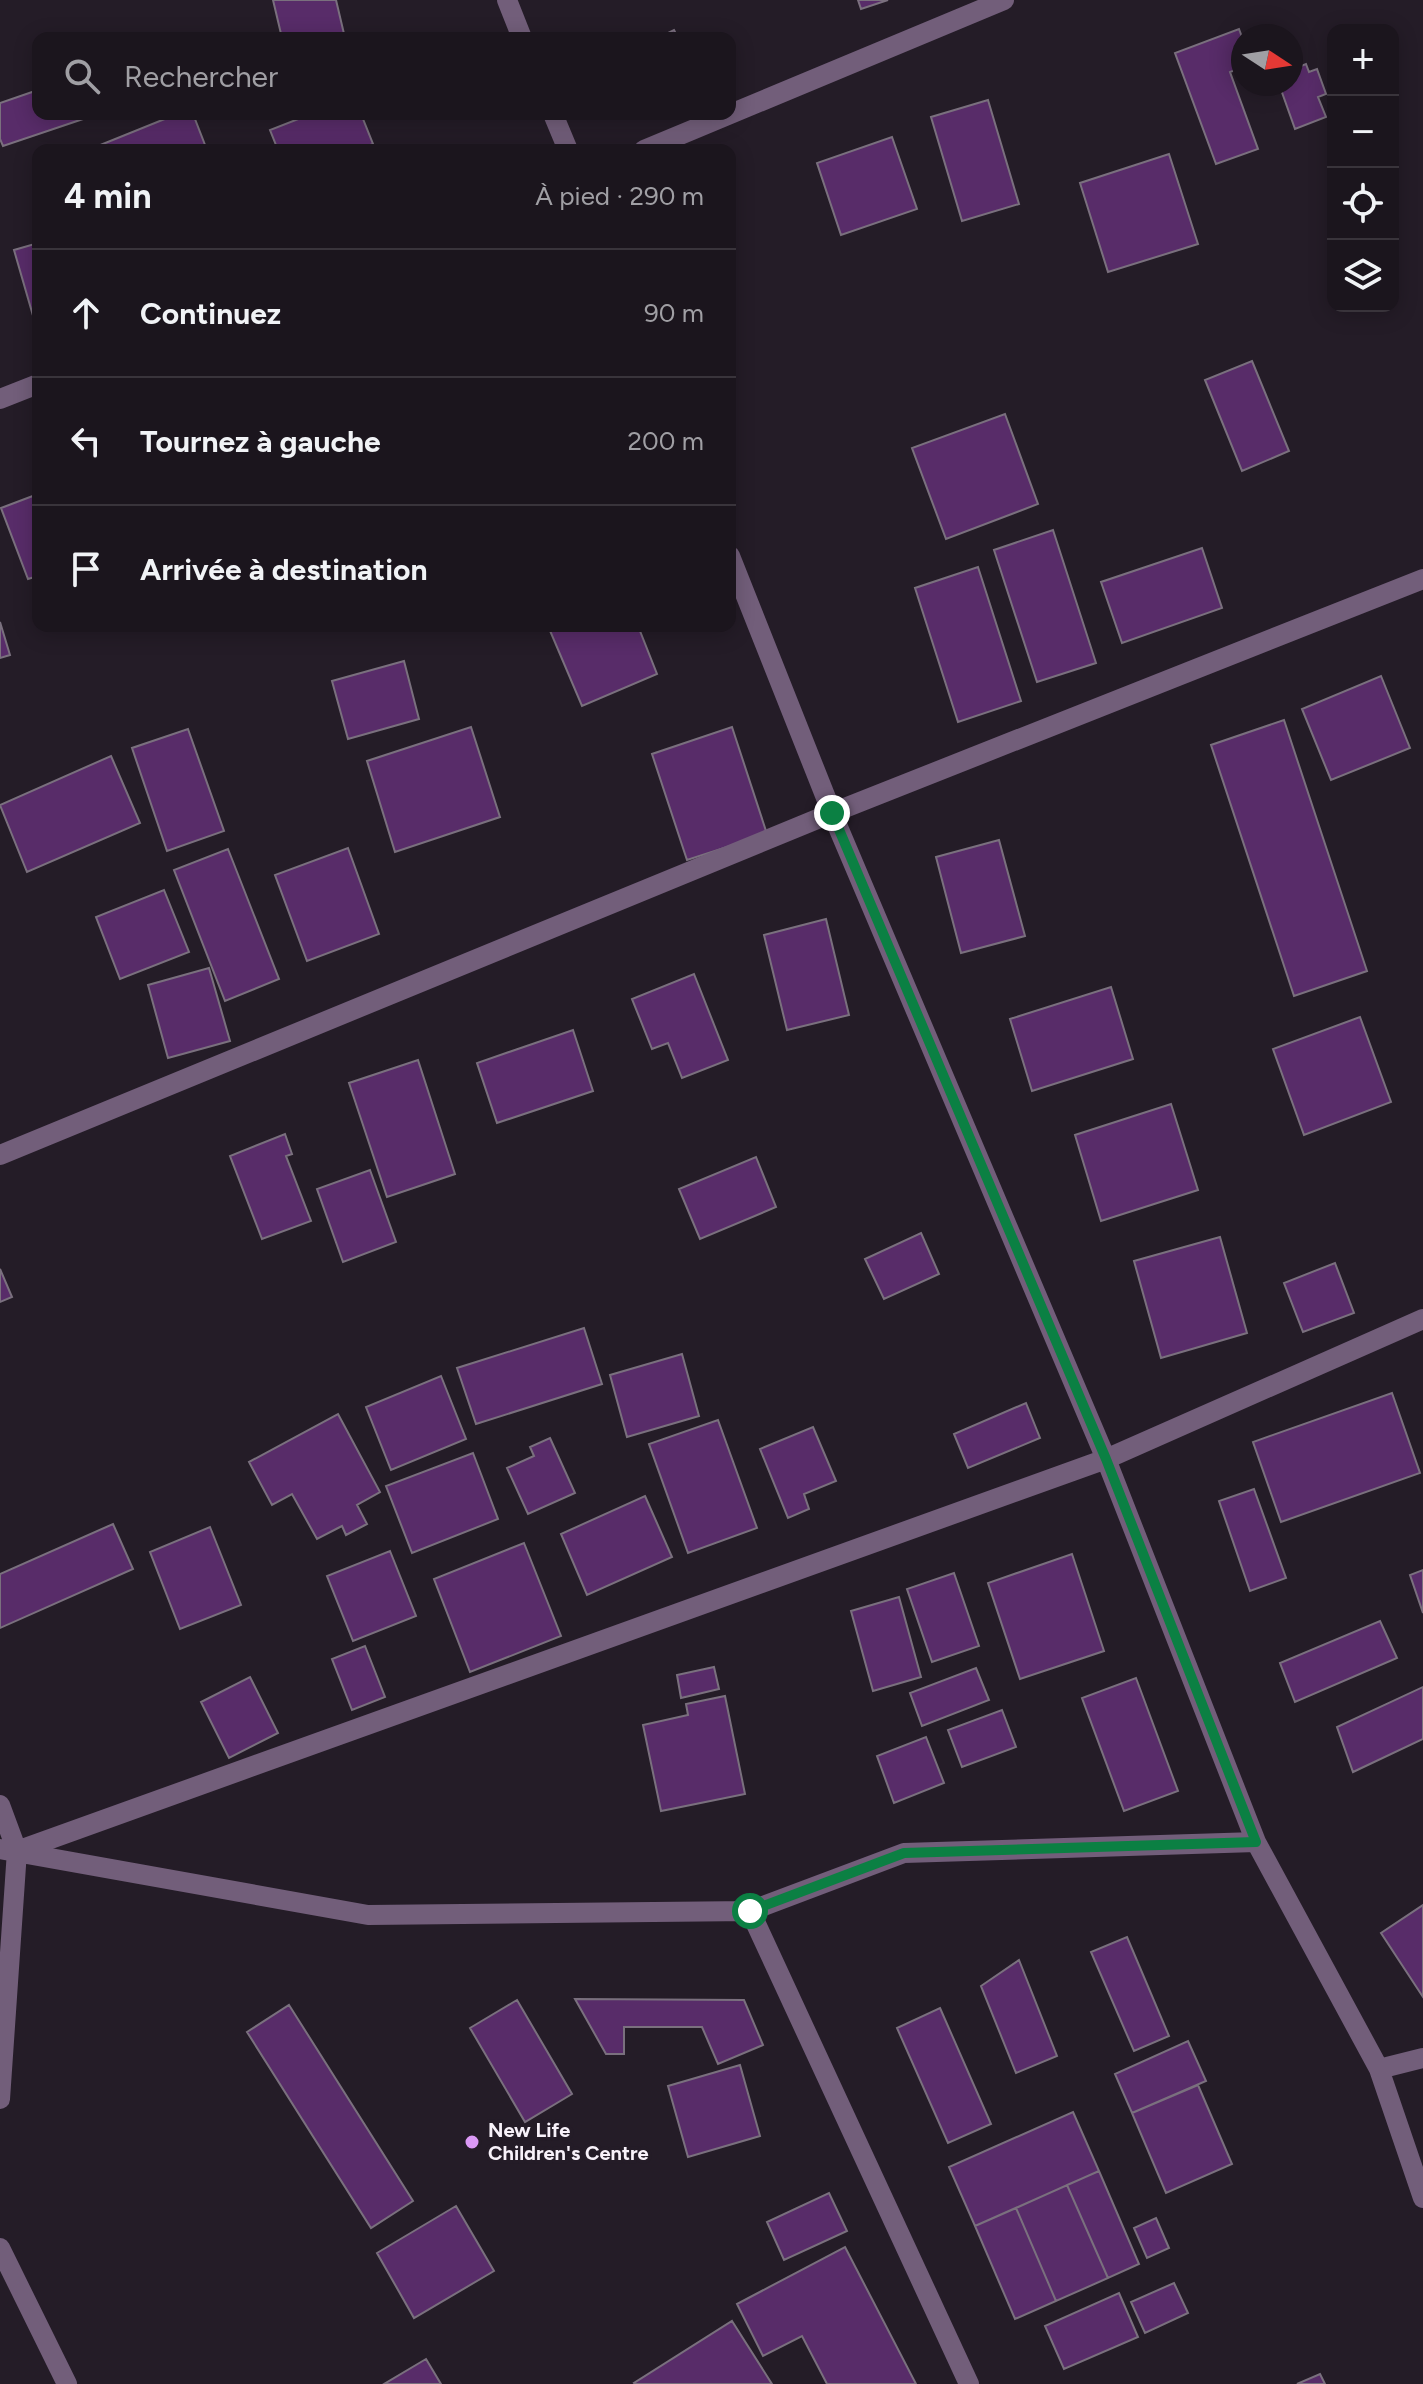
<!DOCTYPE html>
<html lang="fr">
<head>
<meta charset="utf-8">
<style>
  :root { --surface:#1b151d; --page:#241e26; --text:#f1f3f6; --muted:#a09fa4; --line:#39343b }
  body { margin:0; font-family:Figtree,sans-serif; background:var(--page); color:var(--text) }
  .controls { position:absolute; right:24px; top:24px; display:grid; overflow:hidden; border-radius:16px; box-shadow:0 4px 20px #0003 }
  .controls button { width:72px; height:72px; display:grid; place-items:center; padding:0; border:0; border-bottom:2px solid var(--line); background:var(--surface); color:var(--text); font:40px sans-serif }
  .compass { position:absolute; left:1231px; top:24px; width:72px; height:72px; border-radius:50%; background:var(--surface); box-shadow:0 4px 20px #0003; rotate:102deg }
  .stop { position:absolute; width:24px; height:24px; margin:-18px; border:6px solid #0b8043; border-radius:50%; background:#fff }
  .stop.end { background:#0b8043; border-color:#fff; box-shadow:0 2px 8px #0008 }
  .list { margin:0; padding:0; list-style:none }
  h2 { display:flex; justify-content:space-between; align-items:center; height:104px; margin:0; padding:0 32px; font-size:34px }
  h2 small { font-size:26px; font-weight:400; color:var(--muted) }
  .list li { display:grid; grid-template-columns:52px 1fr auto; gap:24px; align-items:center; box-sizing:border-box; height:128px; padding:0 32px; border-top:2px solid var(--line) }
  .list b { display:block; font-size:30px; white-space:nowrap }
  .list em { font-size:26px; font-style:normal; color:var(--muted) }
  .icon { flex:none; width:44px; height:44px; fill:none; stroke:currentColor; stroke-width:2; stroke-linecap:round; stroke-linejoin:round }
  .map { position:relative; flex:none; width:1423px; height:2384px; overflow:hidden }
  .search { position:absolute; background:var(--surface); box-shadow:0 4px 20px #0003; left:32px; top:32px; width:704px; height:88px; display:flex; align-items:center; gap:20px; box-sizing:border-box; padding:0 28px; border-radius:16px; color:var(--muted); font-size:30px }
  .panel { position:absolute; background:var(--surface); box-shadow:0 4px 20px #0003; left:32px; top:144px; width:704px; height:488px; border-radius:16px }
  .map>svg:first-child { display:block }
  .building { fill:#582c69; stroke:#7a707e; stroke-width:2 }
  .lines { fill:none; stroke-linecap:round; stroke-linejoin:round }
  .minor { stroke:#725e7a; stroke-width:20 }
  .route { stroke:#0b8043; stroke-width:10 }
  .poi-dot { fill:#db99f5; stroke:#241c27; stroke-width:3 }
  .labels { text-anchor:middle; dominant-baseline:central; stroke-width:7; stroke-linejoin:round; paint-order:stroke }
  .poi-label { font-size:20px; font-weight:bold; fill:#f8f2fa; stroke:#241c27; text-anchor:start }
</style>
</head>
<body>
<div class="map">
<svg width="1423" height="2384" viewBox="0 0 1423 2384">
  <rect width="100%" height="100%" fill="#241c27"/>
  <path class="building" d="M 273,0 L 336,0 L 345,38 L 282,38 Z
    M 858,0 L 888,0 L 861,9 Z
    M 1239,29 L 1243,40 L 1243,67 L 1230,72 L 1258,149 L 1216,164 L 1175,53 Z
    M 674,30 L 678,38 L 658,38 Z
    M 1306,64 L 1309,72 L 1317,69 L 1326,94 L 1318,97 L 1326,117 L 1295,129 L 1279,84 L 1291,84 L 1291,70 Z
    M 38,90 L 38,114 L 95,115 L 3,146 L 0,139 L 0,103 Z
    M 988,100 L 1019,204 L 962,221 L 931,117 Z
    M 177,114 L 193,114 L 207,150 L 88,150 Z
    M 311,114 L 361,114 L 373,144 L 356,150 L 278,150 L 270,130 Z
    M 892,137 L 917,209 L 841,235 L 817,163 Z
    M 1169,154 L 1198,244 L 1108,272 L 1080,183 Z
    M 38,243 L 38,333 L 14,250 Z
    M 1252,361 L 1289,451 L 1242,471 L 1205,380 Z
    M 1005,414 L 1038,504 L 946,539 L 912,448 Z
    M 38,494 L 38,576 L 28,579 L 1,508 Z
    M 1053,530 L 1096,663 L 1037,682 L 994,550 Z
    M 1202,548 L 1222,608 L 1122,643 L 1101,582 Z
    M 978,567 L 1021,701 L 958,722 L 915,588 Z
    M 0,622 L 10,655 L 0,658 Z
    M 548,626 L 638,626 L 657,674 L 582,706 Z
    M 404,661 L 419,719 L 348,739 L 332,681 Z
    M 1381,676 L 1410,748 L 1331,780 L 1302,709 Z
    M 1284,720 L 1367,971 L 1294,996 L 1211,745 Z
    M 471,727 L 500,817 L 395,852 L 367,761 Z
    M 732,727 L 767,834 L 687,860 L 652,754 Z
    M 188,729 L 224,831 L 167,851 L 132,748 Z
    M 111,756 L 140,823 L 27,872 L 0,805 Z
    M 999,840 L 1025,936 L 961,953 L 936,857 Z
    M 348,848 L 379,934 L 307,961 L 275,875 Z
    M 228,849 L 279,979 L 225,1001 L 174,870 Z
    M 164,890 L 189,952 L 120,979 L 96,917 Z
    M 826,919 L 849,1015 L 787,1030 L 764,935 Z
    M 209,968 L 230,1041 L 168,1058 L 148,985 Z
    M 694,974 L 728,1060 L 682,1078 L 668,1043 L 652,1049 L 632,999 Z
    M 1111,987 L 1133,1059 L 1032,1091 L 1010,1019 Z
    M 1360,1017 L 1391,1102 L 1304,1135 L 1273,1049 Z
    M 573,1030 L 593,1091 L 497,1123 L 477,1063 Z
    M 418,1060 L 455,1174 L 387,1197 L 349,1083 Z
    M 1171,1104 L 1198,1190 L 1101,1221 L 1075,1135 Z
    M 285,1134 L 292,1154 L 286,1156 L 311,1221 L 262,1239 L 230,1156 Z
    M 756,1157 L 776,1207 L 700,1239 L 679,1189 Z
    M 370,1170 L 396,1242 L 343,1262 L 317,1189 Z
    M 921,1233 L 939,1274 L 884,1299 L 865,1259 Z
    M 1220,1237 L 1247,1333 L 1161,1358 L 1134,1261 Z
    M 1335,1263 L 1354,1313 L 1303,1332 L 1284,1283 Z
    M 0,1269 L 12,1297 L 0,1302 Z
    M 584,1328 L 602,1384 L 476,1424 L 457,1368 Z
    M 682,1354 L 699,1416 L 627,1437 L 610,1375 Z
    M 441,1376 L 466,1439 L 391,1470 L 366,1407 Z
    M 1392,1393 L 1420,1473 L 1281,1522 L 1253,1442 Z
    M 1026,1403 L 1040,1438 L 968,1468 L 954,1434 Z
    M 338,1414 L 380,1492 L 357,1505 L 367,1524 L 346,1535 L 342,1526 L 317,1539 L 292,1494 L 272,1505 L 249,1462 Z
    M 718,1420 L 757,1528 L 688,1553 L 649,1444 Z
    M 813,1427 L 836,1481 L 804,1494 L 809,1509 L 788,1518 L 760,1449 Z
    M 550,1438 L 575,1493 L 528,1514 L 507,1468 L 534,1456 L 530,1447 Z
    M 473,1453 L 498,1519 L 412,1553 L 386,1486 Z
    M 1254,1489 L 1286,1578 L 1250,1591 L 1219,1501 Z
    M 645,1496 L 672,1557 L 587,1595 L 561,1534 Z
    M 113,1524 L 133,1569 L 0,1628 L 0,1574 Z
    M 210,1527 L 241,1605 L 180,1629 L 150,1552 Z
    M 524,1543 L 561,1636 L 470,1672 L 434,1579 Z
    M 390,1551 L 416,1616 L 353,1641 L 327,1576 Z
    M 1072,1554 L 1104,1651 L 1020,1679 L 988,1583 Z
    M 1423,1570 L 1423,1613 L 1410,1575 Z
    M 954,1573 L 979,1646 L 932,1662 L 907,1589 Z
    M 899,1597 L 921,1677 L 873,1691 L 851,1611 Z
    M 1380,1621 L 1397,1658 L 1295,1702 L 1280,1663 Z
    M 365,1646 L 385,1697 L 352,1710 L 332,1659 Z
    M 714,1667 L 719,1689 L 681,1698 L 677,1675 Z
    M 976,1668 L 989,1700 L 922,1726 L 910,1693 Z
    M 250,1677 L 278,1733 L 229,1758 L 201,1702 Z
    M 1136,1678 L 1178,1791 L 1124,1811 L 1082,1698 Z
    M 1423,1687 L 1423,1739 L 1353,1772 L 1337,1727 Z
    M 725,1696 L 745,1794 L 661,1811 L 643,1725 L 688,1715 L 686,1704 Z
    M 1002,1710 L 1016,1747 L 962,1767 L 948,1730 Z
    M 926,1737 L 944,1783 L 894,1803 L 877,1756 Z
    M 1423,1905 L 1423,1997 L 1381,1933 Z
    M 1127,1937 L 1169,2036 L 1134,2051 L 1091,1952 Z
    M 1019,1960 L 1057,2056 L 1016,2073 L 981,1986 Z
    M 575,1999 L 744,2000 L 763,2045 L 718,2064 L 702,2027 L 624,2027 L 624,2054 L 606,2054 Z
    M 517,2000 L 572,2094 L 525,2122 L 470,2028 Z
    M 289,2005 L 413,2201 L 371,2228 L 247,2032 Z
    M 940,2008 L 991,2124 L 948,2143 L 897,2028 Z
    M 1188,2041 L 1206,2081 L 1132,2113 L 1115,2074 Z
    M 740,2065 L 760,2136 L 688,2157 L 668,2086 Z
    M 1198,2085 L 1232,2164 L 1166,2193 L 1132,2113 Z
    M 1073,2112 L 1099,2171 L 975,2226 L 949,2167 Z
    M 1099,2171 L 1139,2264 L 1108,2278 L 1067,2185 Z
    M 1067,2185 L 1108,2278 L 1056,2301 L 1016,2208 Z
    M 829,2193 L 847,2231 L 784,2260 L 767,2222 Z
    M 456,2206 L 494,2271 L 414,2318 L 377,2253 Z
    M 1016,2208 L 1056,2301 L 1015,2319 L 975,2226 Z
    M 1156,2218 L 1169,2248 L 1147,2258 L 1134,2228 Z
    M 845,2247 L 916,2384 L 827,2384 L 802,2336 L 763,2356 L 737,2304 Z
    M 1174,2283 L 1188,2313 L 1145,2333 L 1131,2302 Z
    M 1119,2293 L 1138,2337 L 1064,2369 L 1045,2326 Z
    M 732,2321 L 772,2384 L 635,2384 L 634,2383 Z
    M 426,2359 L 441,2384 L 384,2384 Z
    M 1320,2374 L 1325,2384 L 1297,2384 Z"/>
  <g class="lines">
    <path class="minor" d="M 507,0 L 522,38
      M 553,114 L 568,150
      M 644,150 L 1004,0
      M 0,399 L 38,384
      M 730,556 L 832,813 L 1106,1459 L 1256,1842 L 1379,2069 L 1423,2198
      M 0,1155 L 832,813 L 1423,579
      M 0,1805 L 17,1851 L 0,2099
      M 0,1849 L 368,1915 L 750,1911 L 969,2384
      M 17,1851 L 1106,1459 L 1423,1319
      M 750,1911 L 904,1853 L 1256,1842
      M 1379,2069 L 1423,2058
      M 0,2248 L 67,2384"/>
  </g>
  <g class="lines">
    <path class="route" d="M 750,1911 L 904,1853 L 1256,1842 L 1106,1459 L 832,813"/>
  </g>
  <circle class="poi-dot" cx="472" cy="2142" r="8"/>
  <g class="labels">
    <g class="poi-label">
      <text x="488" y="2130">New Life<tspan x="488" dy="23">Children's Centre</tspan></text>
    </g>
  </g>
</svg>
<div class="controls">
<button>+</button>
<button>−</button>
<button><svg class="icon" aria-label="locate" viewBox="0 0 24 24"><circle cx="12" cy="12" r="6"/><path d="M12 2v4M12 18v4M2 12h4M18 12h4"/></svg></button>
<button><svg class="icon" aria-label="layers" viewBox="0 0 24 24"><path d="M12 4l9 5-9 5-9-5zM3 14l9 5 9-5"/></svg></button>
</div>
<svg class="compass" viewBox="-18 -18 36 36"><path d="M0-13l5 13h-10z" fill="#e53935"/><path d="M0 13l5-13h-10z" fill="#a09fa4"/></svg>
<div class="stop" style="left:750px;top:1911px"></div>
<div class="stop end" style="left:832px;top:813px"></div>
<div class="search"><svg class="icon" aria-label="search" viewBox="0 0 24 24"><circle cx="10" cy="10" r="6"/><path d="M15 15l6 6"/></svg>Rechercher</div>
<section class="panel">
<h2>4 min<small>À pied · 290 m</small></h2>
<ul class="list">
<li><svg class="icon" aria-label="ahead" viewBox="0 0 24 24"><path d="M12 20V5M6 11l6-6 6 6"/></svg><div><b>Continuez</b></div><em>90 m</em></li>
<li><svg class="icon" aria-label="left" viewBox="0 0 24 24"><path d="M17 20v-9H6M10 6l-5 5 5 5"/></svg><div><b>Tournez à gauche</b></div><em>200 m</em></li>
<li><svg class="icon" aria-label="arrive" viewBox="0 0 24 24"><path d="M6 21V4h12l-3 4 3 4H6"/></svg><div><b>Arrivée à destination</b></div></li>
</ul>
</section>
</div>
</body>
</html>
